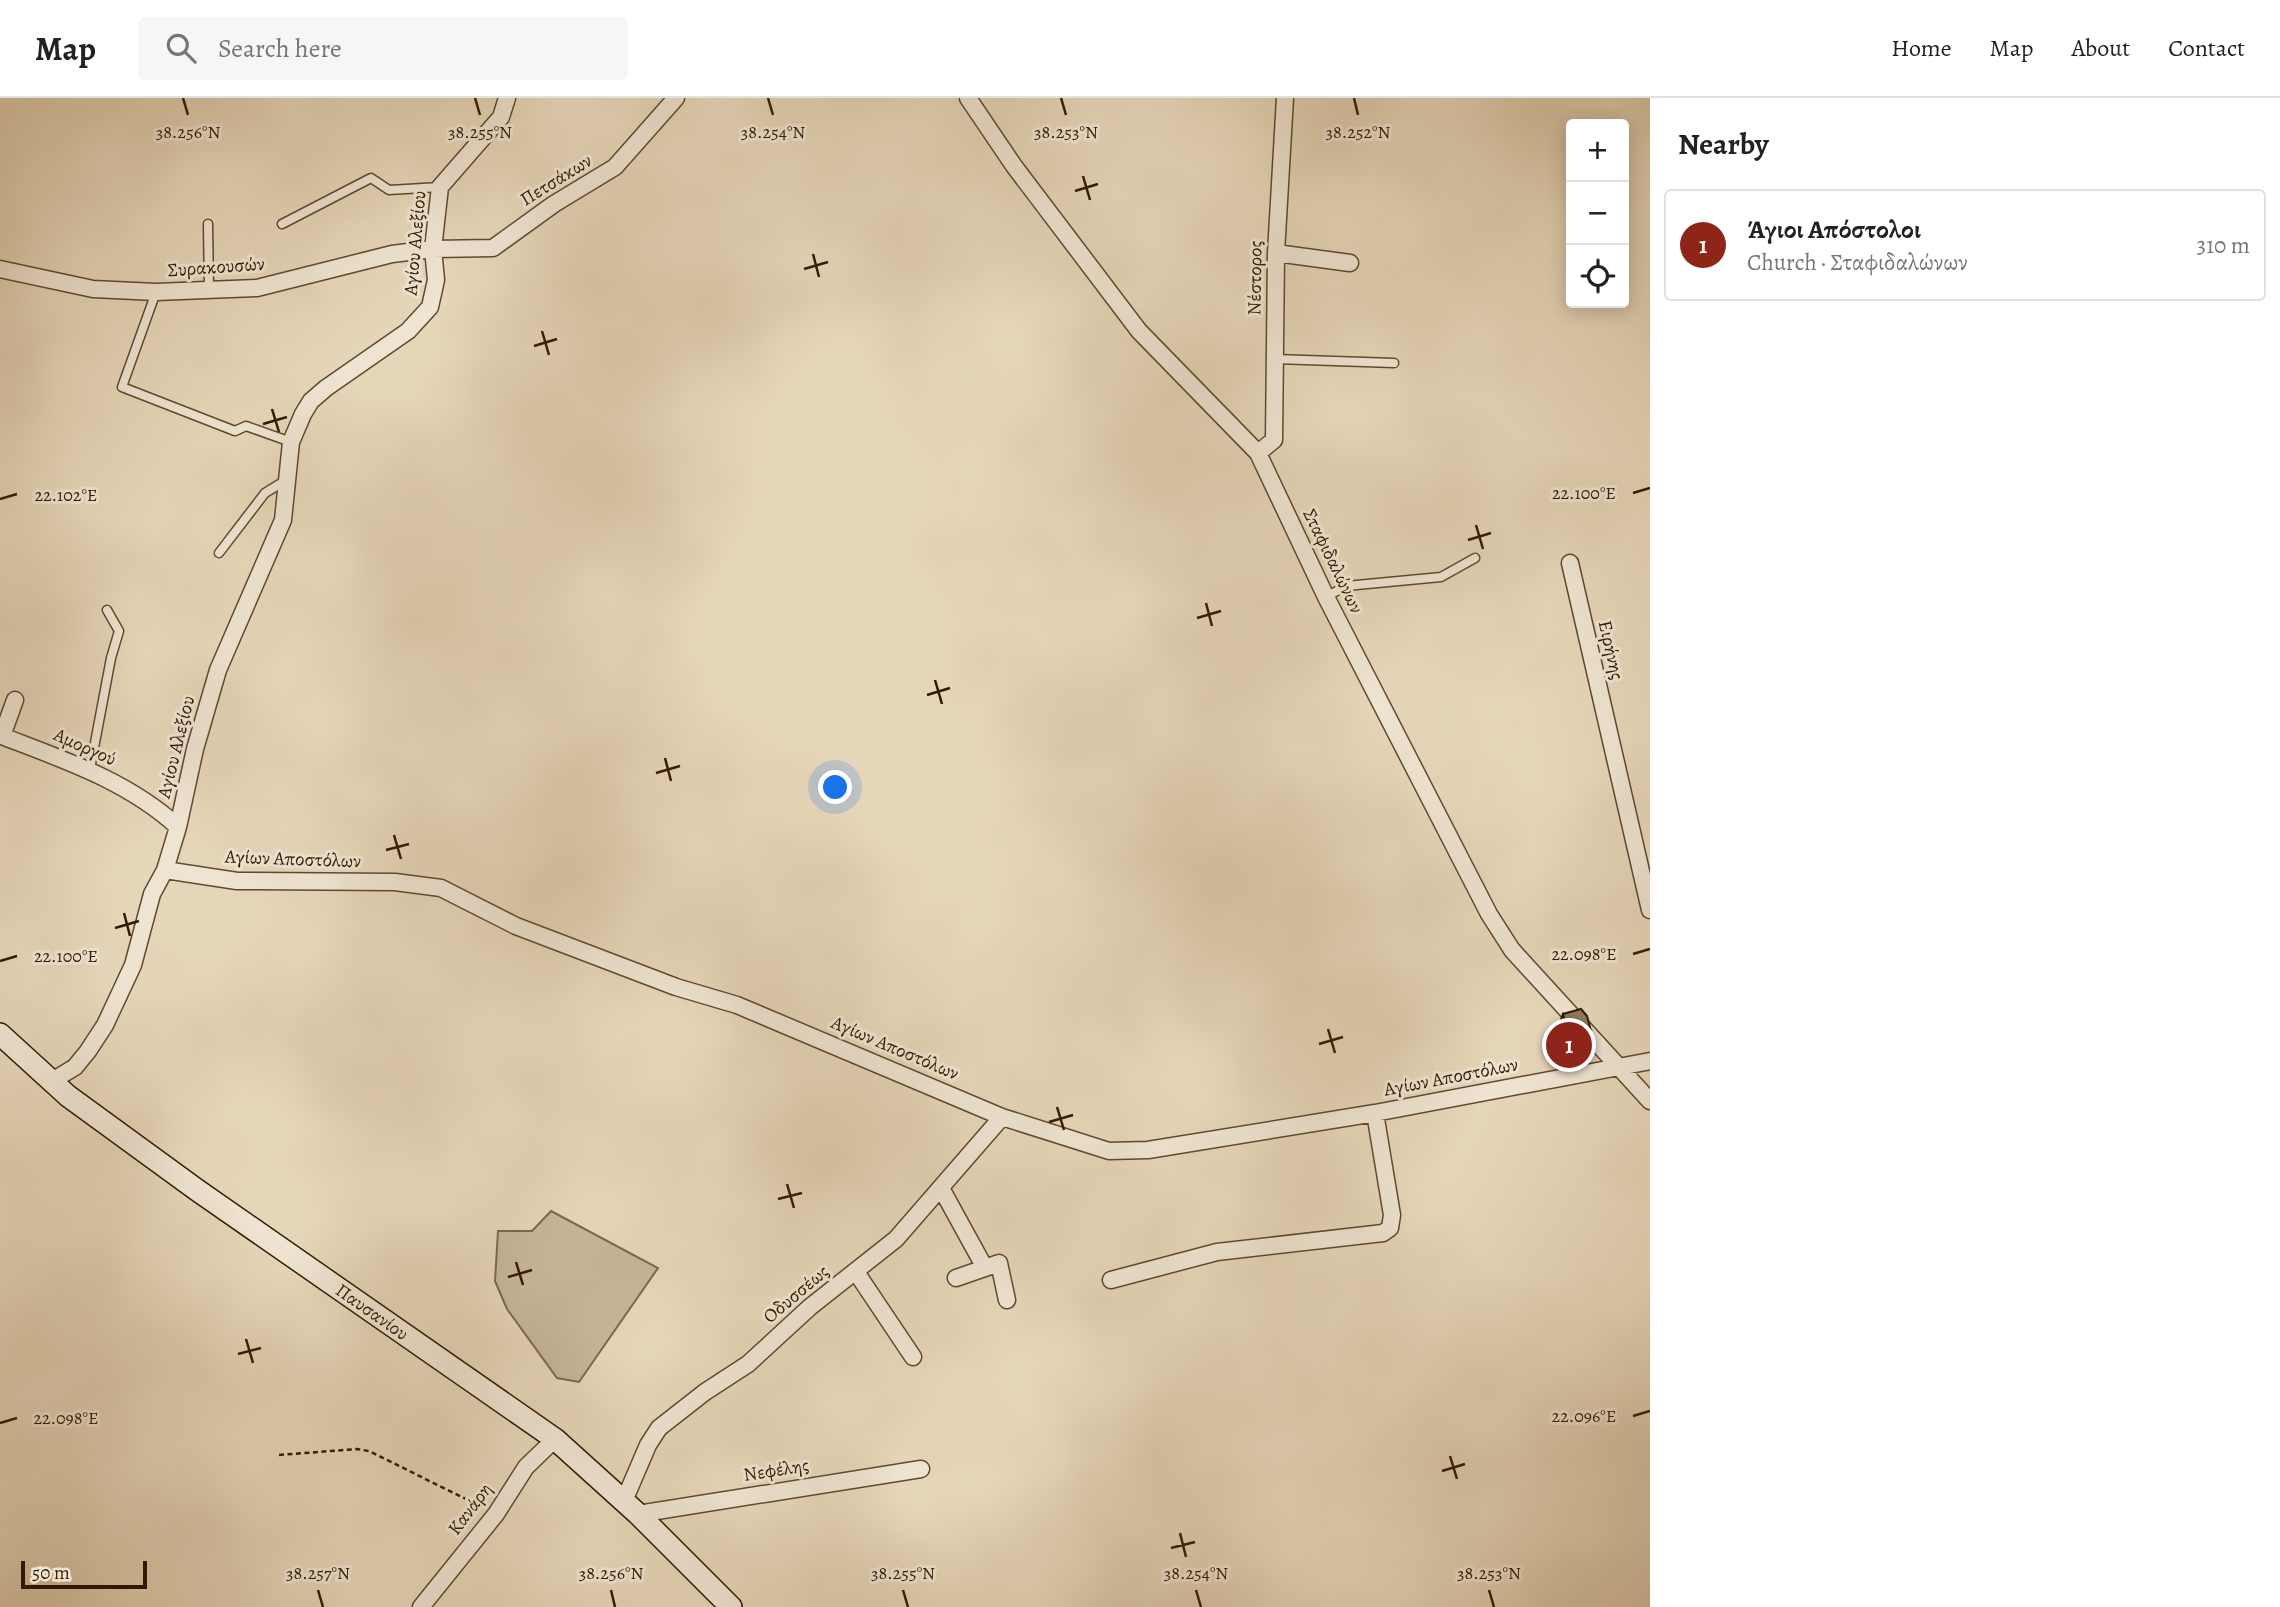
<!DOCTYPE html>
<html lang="en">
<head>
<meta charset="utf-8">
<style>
  :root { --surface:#fff; --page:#f6f6f6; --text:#222; --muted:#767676; --line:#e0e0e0; --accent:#8f2418 }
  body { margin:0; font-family:Alegreya,serif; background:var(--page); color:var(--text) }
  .controls { position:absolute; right:21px; top:21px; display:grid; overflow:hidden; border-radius:7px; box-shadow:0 4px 18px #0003 }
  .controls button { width:63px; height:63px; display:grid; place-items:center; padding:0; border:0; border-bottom:2px solid var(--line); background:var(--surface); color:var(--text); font:35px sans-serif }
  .scale { position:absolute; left:21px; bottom:18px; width:126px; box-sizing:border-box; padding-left:7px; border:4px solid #311b00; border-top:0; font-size:19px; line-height:24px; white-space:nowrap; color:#311b00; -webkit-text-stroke:5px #efe4d2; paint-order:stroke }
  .you { position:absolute; left:836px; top:690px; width:24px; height:24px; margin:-18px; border:5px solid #fff; border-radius:50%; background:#1a73e8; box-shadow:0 0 0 10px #1a73e833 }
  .badge { display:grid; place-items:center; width:46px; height:46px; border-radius:50%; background:var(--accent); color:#fff; font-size:23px; font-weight:700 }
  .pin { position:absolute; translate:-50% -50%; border:4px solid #fff; box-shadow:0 2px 7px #0006 }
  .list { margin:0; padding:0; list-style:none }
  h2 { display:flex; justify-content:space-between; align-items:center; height:91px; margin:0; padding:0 28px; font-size:30px }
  h2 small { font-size:23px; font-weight:400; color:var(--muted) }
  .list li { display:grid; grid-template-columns:46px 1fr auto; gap:21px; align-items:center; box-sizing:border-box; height:112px; margin:0 14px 14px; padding:0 14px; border:2px solid var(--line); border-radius:7px }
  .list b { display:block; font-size:26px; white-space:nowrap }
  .list p { margin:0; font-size:23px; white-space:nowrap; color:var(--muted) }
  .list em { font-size:23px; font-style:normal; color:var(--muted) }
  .icon { flex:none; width:38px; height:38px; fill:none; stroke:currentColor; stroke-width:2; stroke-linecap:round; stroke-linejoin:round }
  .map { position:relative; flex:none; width:1650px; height:1509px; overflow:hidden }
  header { display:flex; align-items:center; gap:42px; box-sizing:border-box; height:98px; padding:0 35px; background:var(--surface); border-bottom:2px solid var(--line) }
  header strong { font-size:33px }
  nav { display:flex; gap:38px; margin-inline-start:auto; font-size:24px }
  .search { width:490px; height:63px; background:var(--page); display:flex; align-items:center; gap:18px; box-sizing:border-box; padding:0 24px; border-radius:7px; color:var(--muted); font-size:26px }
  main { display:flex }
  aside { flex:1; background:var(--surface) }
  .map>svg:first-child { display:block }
  .green { fill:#c7b69a; stroke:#7c684d; stroke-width:2 }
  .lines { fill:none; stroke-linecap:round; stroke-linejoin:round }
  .lane-casing { stroke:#5e4a2e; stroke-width:11 }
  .street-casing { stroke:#5e4a2e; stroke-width:19 }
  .secondary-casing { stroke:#311b00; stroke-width:24 }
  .path { stroke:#311b00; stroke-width:2.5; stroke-dasharray:5 3.5; stroke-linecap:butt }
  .lane { stroke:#efe4d2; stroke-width:8 }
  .street { stroke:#efe4d2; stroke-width:16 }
  .secondary { stroke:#efe4d2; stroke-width:21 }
  .wall { fill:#7b6b53; stroke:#311b00; stroke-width:2 }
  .shaded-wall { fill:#645743; stroke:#311b00; stroke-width:2 }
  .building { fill:#8f7c60; stroke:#311b00; stroke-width:2 }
  .ticks { fill:none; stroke:#311b00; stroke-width:2.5 }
  .labels { text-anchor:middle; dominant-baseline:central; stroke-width:6; stroke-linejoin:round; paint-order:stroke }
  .street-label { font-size:19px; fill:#311b00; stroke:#efe4d2 }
  .ticks-label { font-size:18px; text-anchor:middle; fill:#311b00; stroke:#efe4d2; stroke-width:6; stroke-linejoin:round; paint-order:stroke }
</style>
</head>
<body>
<header>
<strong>Map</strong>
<div class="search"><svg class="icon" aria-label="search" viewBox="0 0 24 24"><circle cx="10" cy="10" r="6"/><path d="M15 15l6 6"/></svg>Search here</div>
<nav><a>Home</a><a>Map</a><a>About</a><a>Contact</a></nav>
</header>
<main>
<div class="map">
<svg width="1650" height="1509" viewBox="0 0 1650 1509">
  <rect width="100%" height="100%" fill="#e6d6b9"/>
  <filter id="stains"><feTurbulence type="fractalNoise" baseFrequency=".00286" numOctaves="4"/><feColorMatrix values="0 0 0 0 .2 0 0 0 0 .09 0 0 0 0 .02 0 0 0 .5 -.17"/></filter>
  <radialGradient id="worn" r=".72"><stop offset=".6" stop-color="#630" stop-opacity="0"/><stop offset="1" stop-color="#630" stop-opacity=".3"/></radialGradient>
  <path class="green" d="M 551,1113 L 658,1170 L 579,1284 L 557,1280 L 507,1211 L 495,1183 L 498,1133 L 532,1133 Z"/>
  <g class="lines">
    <defs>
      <path id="lane" d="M 208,126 L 209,192
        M 282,126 L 371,80 L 389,92 L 440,89
        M 156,194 L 122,289 L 235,333 L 246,328 L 291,344
        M 1275,261 L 1394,265
        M 219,455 L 265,395 L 288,381
        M 1326,499 L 1346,488 L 1441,479 L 1475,460
        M 90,671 L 111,560 L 119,533 L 107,512"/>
      <path id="street" d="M 968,0 L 1014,68 L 1139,233 L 1258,355 L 1326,499 L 1489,816 L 1512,852 L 1650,1003
        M 1276,155 L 1350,165
        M 0,171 L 93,191 L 156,194 L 257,190 L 392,156 L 433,151 L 493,150 L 554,106 L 615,69 L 676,0
        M 1258,355 L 1274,342 L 1276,155 L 1285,0
        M 1570,465 L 1650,812
        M 15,602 L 2,638 C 64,662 128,683 178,729
        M 165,772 L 237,783 L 395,784 L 441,790 L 516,828 L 676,889 L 737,907 L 1002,1019 L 1109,1053 L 1148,1052 L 1375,1015 L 1650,963
        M 52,983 L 75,969 L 88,953 L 105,927 L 133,867 L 152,796 L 165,772 L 178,729 L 195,651 L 218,572 L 283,422 L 291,344 L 303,316 L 311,303 L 326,290 L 408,233 L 430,209 L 436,182 L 433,151 L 440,89 L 501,19 L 507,0
        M 941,1090 L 985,1170 L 956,1180
        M 985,1170 L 999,1165 L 1007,1202
        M 856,1174 L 913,1259
        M 1111,1182 L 1217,1154 L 1383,1135 L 1390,1130 L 1392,1117 L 1375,1015
        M 624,1403 L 648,1347 L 659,1330 L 705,1294 L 748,1266 L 810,1209 L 896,1141 L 1002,1019
        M 638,1416 L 921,1371
        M 421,1509 L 496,1416 L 526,1369 L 555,1341"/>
      <path id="secondary" d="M 0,936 L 68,998 L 197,1092 L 555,1341 L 638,1416 L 731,1509"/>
    </defs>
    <use href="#lane" class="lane-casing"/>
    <use href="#street" class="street-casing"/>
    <use href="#secondary" class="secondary-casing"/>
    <path class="path" d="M 279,1357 L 357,1351 L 369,1353 L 480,1408"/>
    <use href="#lane" class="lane"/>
    <use href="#street" class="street"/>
    <use href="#secondary" class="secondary"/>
  </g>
  <path class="wall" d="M 1563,916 L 1583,955 L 1561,961 L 1555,939 Z"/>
  <path class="shaded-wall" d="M 1591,933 L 1583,955 L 1561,961 L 1569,938 Z"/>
  <path class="building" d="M 1581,911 L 1587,918 L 1591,933 L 1569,938 L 1563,916 Z"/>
  <path class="ticks" d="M 183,0 L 188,17M 475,0 L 480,17M 768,0 L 773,17M 1061,0 L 1066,17M 1354,0 L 1358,17M 1083,78 L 1090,102M 1075,93 L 1098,86M 813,156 L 819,179M 804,171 L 828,164M 542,233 L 549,257M 534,248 L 557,241M 272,311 L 279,334M 263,326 L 287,319M 1633,395 L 1650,390M 0,401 L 17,396M 1476,427 L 1483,451M 1468,442 L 1491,435M 1206,505 L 1212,528M 1197,520 L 1221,513M 935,582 L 942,606M 927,597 L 950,590M 665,660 L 671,683M 656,675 L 680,668M 394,737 L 401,761M 386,752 L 409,746M 124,815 L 130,838M 115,830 L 139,823M 1633,856 L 1650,851M 0,863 L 17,858M 1328,931 L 1335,955M 1319,946 L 1343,939M 1057,1009 L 1064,1032M 1049,1024 L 1073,1017M 787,1086 L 794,1110M 778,1101 L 802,1095M 516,1164 L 523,1187M 508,1179 L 532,1172M 246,1241 L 253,1265M 238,1256 L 261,1250M 1633,1318 L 1650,1313M 0,1325 L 17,1320M 1450,1358 L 1457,1381M 1442,1373 L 1465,1366M 1180,1435 L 1186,1459M 1171,1450 L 1195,1444M 318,1492 L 323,1509M 611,1492 L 615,1509M 903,1492 L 908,1509M 1196,1492 L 1201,1509M 1489,1492 L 1494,1509"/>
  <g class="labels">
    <g class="street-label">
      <text transform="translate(556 82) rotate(-32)">Πετσάκων</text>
      <text transform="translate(415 145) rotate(-85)">Αγίου Αλεξίου</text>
      <text transform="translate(216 169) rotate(-4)">Συρακουσών</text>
      <text transform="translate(1255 180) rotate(-89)">Νέστορος</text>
      <text transform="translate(1333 463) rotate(64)">Σταφιδαλώνων</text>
      <text transform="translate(1611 552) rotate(77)">Ειρήνης</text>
      <text transform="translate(85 649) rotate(24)">Αμοργού</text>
      <text transform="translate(176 649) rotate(-76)">Αγίου Αλεξίου</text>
      <text transform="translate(293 761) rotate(2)">Αγίων Αποστόλων</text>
      <text transform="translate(895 950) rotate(23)">Αγίων Αποστόλων</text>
      <text transform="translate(1451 979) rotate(-11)">Αγίων Αποστόλων</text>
      <text transform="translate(796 1196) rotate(-40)">Οδυσσέως</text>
      <text transform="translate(372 1214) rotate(35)">Παυσανίου</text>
      <text transform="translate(776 1372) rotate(-9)">Νεφέλης</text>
      <text transform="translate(470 1411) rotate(-53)">Κανάρη</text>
    </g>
  </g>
  <g class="ticks-label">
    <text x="188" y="40">38.256°N</text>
    <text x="480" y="40">38.255°N</text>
    <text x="773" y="40">38.254°N</text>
    <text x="1066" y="40">38.253°N</text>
    <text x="1358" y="40">38.252°N</text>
    <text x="1584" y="401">22.100°E</text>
    <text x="66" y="403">22.102°E</text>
    <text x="1584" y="862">22.098°E</text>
    <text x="66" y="864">22.100°E</text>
    <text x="1584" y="1324">22.096°E</text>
    <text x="66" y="1326">22.098°E</text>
    <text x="318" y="1481">38.257°N</text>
    <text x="611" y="1481">38.256°N</text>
    <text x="903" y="1481">38.255°N</text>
    <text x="1196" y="1481">38.254°N</text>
    <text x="1489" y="1481">38.253°N</text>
  </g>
  <rect width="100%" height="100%" filter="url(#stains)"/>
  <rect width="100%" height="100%" fill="url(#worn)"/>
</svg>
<div class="controls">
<button>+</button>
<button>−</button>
<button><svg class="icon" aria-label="locate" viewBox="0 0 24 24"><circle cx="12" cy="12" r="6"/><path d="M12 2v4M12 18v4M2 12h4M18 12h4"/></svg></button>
</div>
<div class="scale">50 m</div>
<div class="you"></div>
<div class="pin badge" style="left:1569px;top:947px">1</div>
</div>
<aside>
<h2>Nearby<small></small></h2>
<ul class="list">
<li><span class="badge">1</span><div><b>Άγιοι Απόστολοι</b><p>Church · Σταφιδαλώνων</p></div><em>310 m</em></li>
</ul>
</aside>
</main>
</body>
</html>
